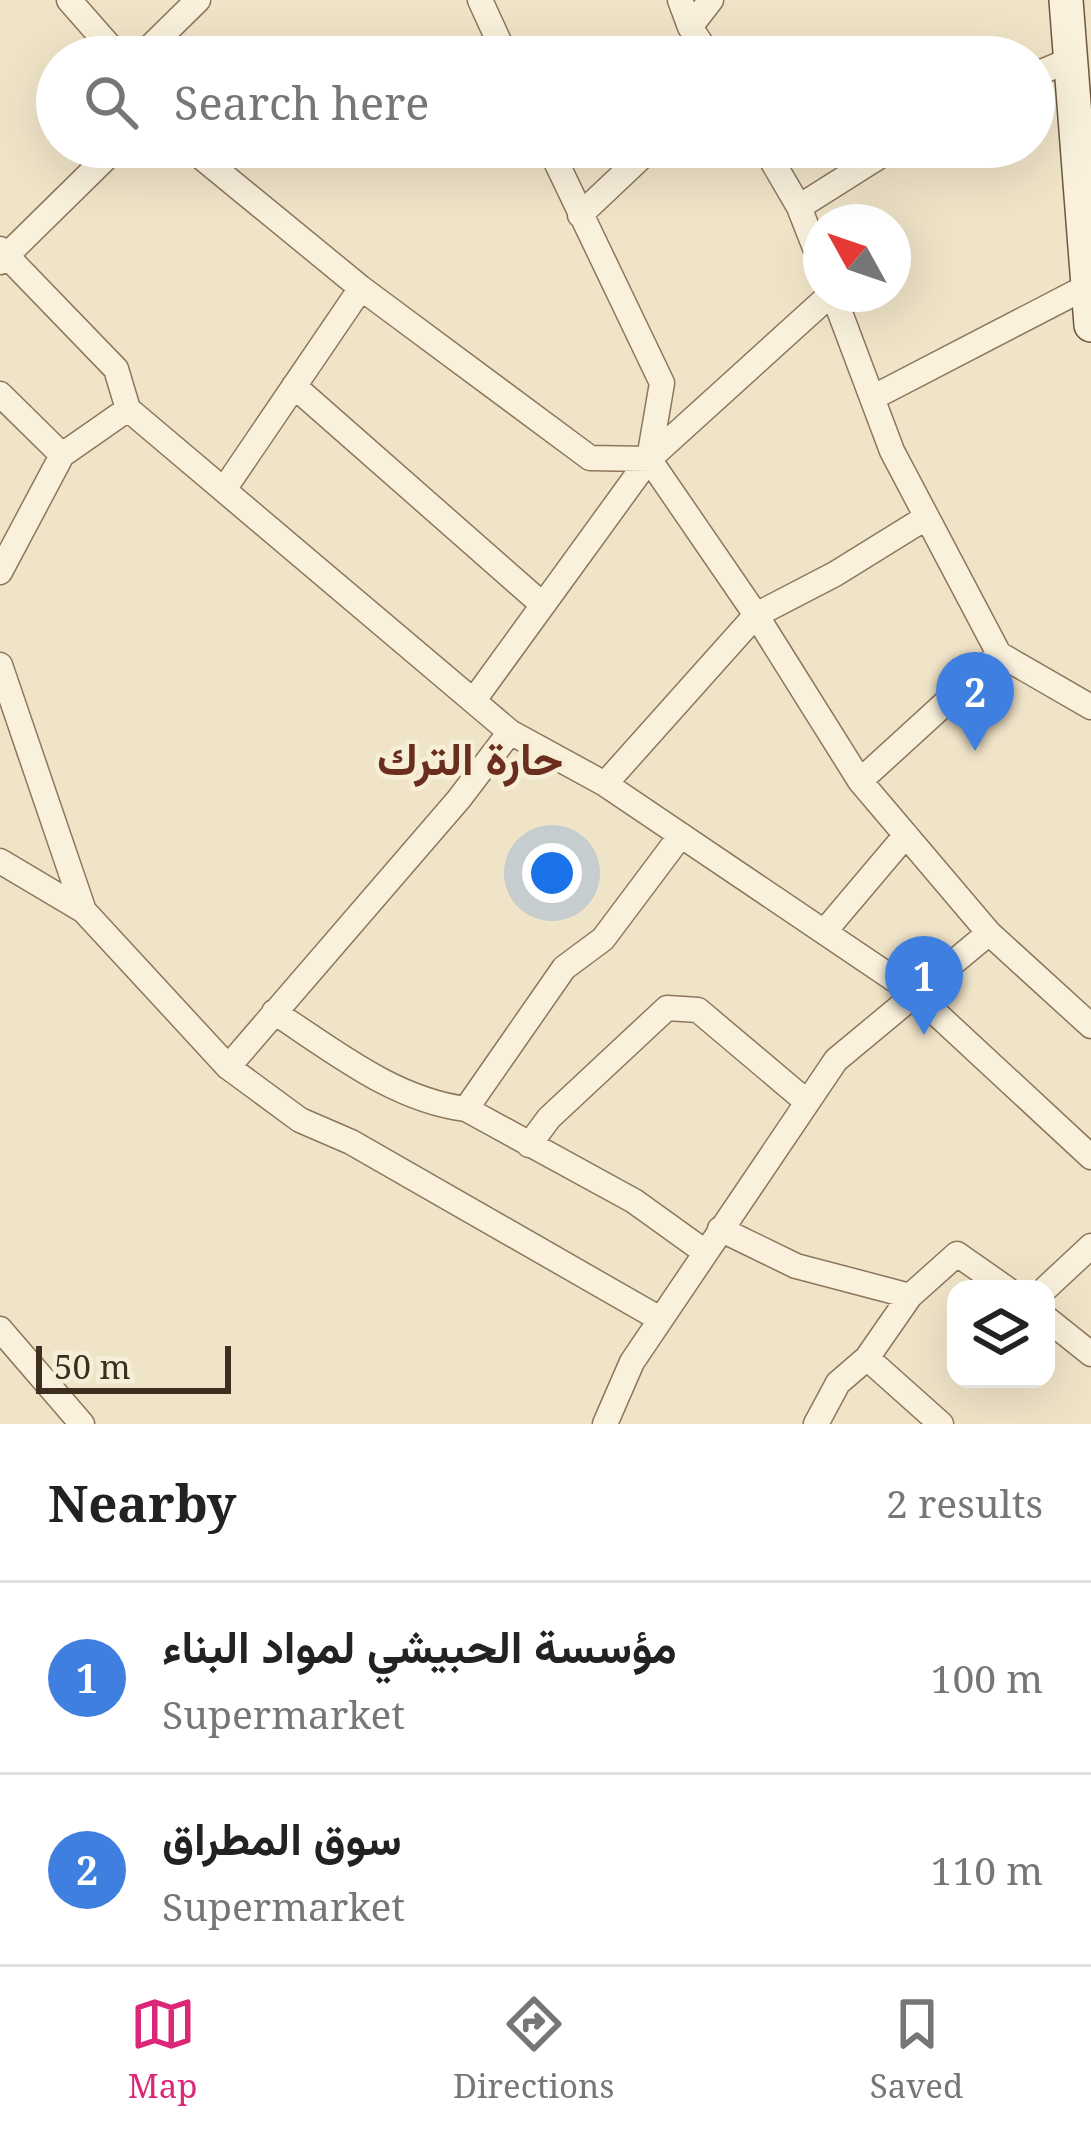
<!DOCTYPE html>
<html lang="en">
<head>
<meta charset="utf-8">
<style>
  :root { --surface:#fff; --page:#f2f2f2; --text:#222; --muted:#767676; --line:#e0e0e0; --accent:#db2777 }
  body { margin:0; font-family:"Noto Serif",Vazirmatn,serif; background:var(--page); color:var(--text) }
  .controls { position:absolute; right:36px; bottom:36px; display:grid; overflow:hidden; border-radius:24px; box-shadow:0 12px 48px #0002 }
  .controls button { width:108px; height:108px; display:grid; place-items:center; padding:0; border:0; border-bottom:3px solid var(--line); background:var(--surface); color:var(--text); font:60px sans-serif }
  .compass { position:absolute; left:803px; top:204px; width:108px; height:108px; border-radius:50%; background:var(--surface); box-shadow:0 12px 48px #0002; rotate:310deg }
  .scale { position:absolute; left:36px; bottom:30px; width:195px; box-sizing:border-box; padding-left:12px; border:6px solid #3d2e20; border-top:0; font-size:33px; line-height:42px; white-space:nowrap; color:#3d2e20; -webkit-text-stroke:9px #f7eed8; paint-order:stroke }
  .you { position:absolute; left:552px; top:873px; width:42px; height:42px; margin:-30px; border:9px solid #fff; border-radius:50%; background:#1a73e8; box-shadow:0 0 0 18px #1a73e833 }
  .badge { display:grid; place-items:center; width:78px; height:78px; border-radius:50%; background:var(--accent); color:#fff; font-size:39px; font-weight:700 }
  .pin { position:absolute; translate:-50% -99px; filter:drop-shadow(0 3px 6px #0008) }
  .pin::after { content:''; position:absolute; top:63px; width:42px; height:36px; background:inherit; clip-path:polygon(0 0,100% 0,50% 100%) }
  .list { margin:0; padding:0; list-style:none }
  h2 { display:flex; justify-content:space-between; align-items:center; height:156px; margin:0; padding:0 48px; font-size:51px }
  h2 small { font-size:39px; font-weight:400; color:var(--muted) }
  .list li { display:grid; grid-template-columns:78px 1fr auto; gap:36px; align-items:center; box-sizing:border-box; height:192px; padding:0 48px; border-top:3px solid var(--line) }
  .list b { display:block; font-size:45px; white-space:nowrap }
  .list p { margin:0; font-size:39px; white-space:nowrap; color:var(--muted) }
  .list em { font-size:39px; font-style:normal; color:var(--muted) }
  .icon { flex:none; width:66px; height:66px; fill:none; stroke:currentColor; stroke-width:2; stroke-linecap:round; stroke-linejoin:round }
  .map { position:relative; flex:none; width:1091px; height:1424px; overflow:hidden }
  .search { position:absolute; background:var(--surface); box-shadow:0 12px 48px #0002; left:36px; right:36px; top:36px; height:132px; display:flex; align-items:center; gap:30px; box-sizing:border-box; padding:0 42px; border-radius:66px; color:var(--muted); font-size:45px }
  .sheet { height:540px; background:var(--surface) }
  nav { display:flex; justify-content:space-around; align-items:center; box-sizing:border-box; height:168px; border-top:3px solid var(--line); background:var(--surface); font-size:33px; color:var(--muted) }
  nav a { display:grid; justify-items:center; gap:6px }
  nav .on { color:var(--accent) }
  .map>svg:first-child { display:block }
  .lines { fill:none; stroke-linecap:round; stroke-linejoin:round }
  .street-casing { stroke:#8d765c; stroke-width:27 }
  .secondary-casing { stroke:#6f573f; stroke-width:36 }
  .street { stroke:#faf1dc; stroke-width:24 }
  .secondary { stroke:#faf1dc; stroke-width:33 }
  .labels { text-anchor:middle; dominant-baseline:central; stroke-width:9; stroke-linejoin:round; paint-order:stroke }
  .district-label { font-size:45px; font-weight:bold; fill:#6b2e1e; stroke:#f7eed8 }
</style>
</head>
<body>
<div class="map">
<svg width="1091" height="1424" viewBox="0 0 1091 1424">
  <rect width="100%" height="100%" fill="#f0e4c8"/>
  <g class="lines">
    <defs>
      <path id="street" d="M 69,0 L 119,57
        M 480,0 L 506,57
        M 680,0 L 690,27 L 710,57
        M 690,27 L 711,0
        M 140,57 L 198,0
        M 1034,75 L 1070,60
        M 189,147 L 361,288 L 590,458 L 649,459
        M 549,147 L 662,383 L 649,459 L 756,615 L 860,781 L 989,933 L 1091,1026
        M 764,147 L 799,207 L 821,263
        M 799,207 L 894,147
        M 580,215 L 652,147
        M 0,249 L 116,369 L 128,409
        M 0,262 L 117,147
        M 833,294 L 892,451 L 999,654 L 1091,707
        M 294,386 L 543,605
        M 0,394 L 62,455 L 128,409 L 510,732 L 605,784 L 913,992 L 1091,1157
        M 872,398 L 1088,286
        M 225,488 L 361,288
        M 0,572 L 62,455
        M 0,665 L 84,911
        M 474,700 L 649,459 L 831,294
        M 860,781 L 999,654
        M 605,784 L 756,615 L 835,574 L 927,517
        M 0,861 L 84,911 L 228,1067 L 300,1120 L 351,1142 L 660,1319
        M 824,932 L 906,835
        M 274,1012 C 334,1051 394,1100 466,1109 L 634,1201 L 705,1252
        M 228,1067 L 459,799 L 510,732
        M 466,1109 L 564,968 L 603,939 L 681,835
        M 529,1145 L 549,1118 L 667,1008 L 698,1010 L 807,1102
        M 720,1229 L 796,1266 L 910,1296 L 957,1254 L 1007,1289
        M 1045,1289 L 1091,1246
        M 1046,1318 L 1091,1354
        M 0,1329 L 82,1424
        M 867,1358 L 941,1424
        M 605,1424 L 632,1362 L 836,1060 L 989,933
        M 816,1424 L 838,1383 L 867,1358 L 910,1296"/>
      <path id="secondary" d="M 1066,0 L 1091,325"/>
    </defs>
    <use href="#street" class="street-casing"/>
    <use href="#secondary" class="secondary-casing"/>
    <use href="#street" class="street"/>
    <use href="#secondary" class="secondary"/>
  </g>
  <g class="labels">
    <g class="district-label">
      <text x="470" y="757">حارة الترك</text>
    </g>
  </g>
</svg>
<div class="controls">
<button><svg class="icon" aria-label="layers" viewBox="0 0 24 24"><path d="M12 4l9 5-9 5-9-5zM3 14l9 5 9-5"/></svg></button>
</div>
<svg class="compass" viewBox="-18 -18 36 36"><path d="M0-13l5 13h-10z" fill="#e53935"/><path d="M0 13l5-13h-10z" fill="#767676"/></svg>
<div class="scale">50 m</div>
<div class="you"></div>
<div class="pin badge" style="left:924px;top:1035px;background:#3f7fe0">1</div>
<div class="pin badge" style="left:975px;top:751px;background:#3f7fe0">2</div>
<div class="search"><svg class="icon" aria-label="search" viewBox="0 0 24 24"><circle cx="10" cy="10" r="6"/><path d="M15 15l6 6"/></svg>Search here</div>
</div>
<section class="sheet">
<h2>Nearby<small>2 results</small></h2>
<ul class="list">
<li><span class="badge" style="background:#3f7fe0">1</span><div><b>مؤسسة الحبيشي لمواد البناء</b><p>Supermarket</p></div><em>100 m</em></li>
<li><span class="badge" style="background:#3f7fe0">2</span><div><b>سوق المطراق</b><p>Supermarket</p></div><em>110 m</em></li>
</ul>
</section>
<nav>
<a class="on"><svg class="icon" aria-label="map" viewBox="0 0 24 24"><path d="M3 6l6-2 6 2 6-2v14l-6 2-6-2-6 2zM9 4v14M15 6v14"/></svg>Map</a>
<a><svg class="icon" aria-label="directions" viewBox="0 0 24 24"><path d="M12 3l9 9-9 9-9-9zM9 14v-3h6M13 9l2 2-2 2"/></svg>Directions</a>
<a><svg class="icon" aria-label="saved" viewBox="0 0 24 24"><path d="M7 4h10v16l-5-4-5 4z"/></svg>Saved</a>
</nav>
</body>
</html>
